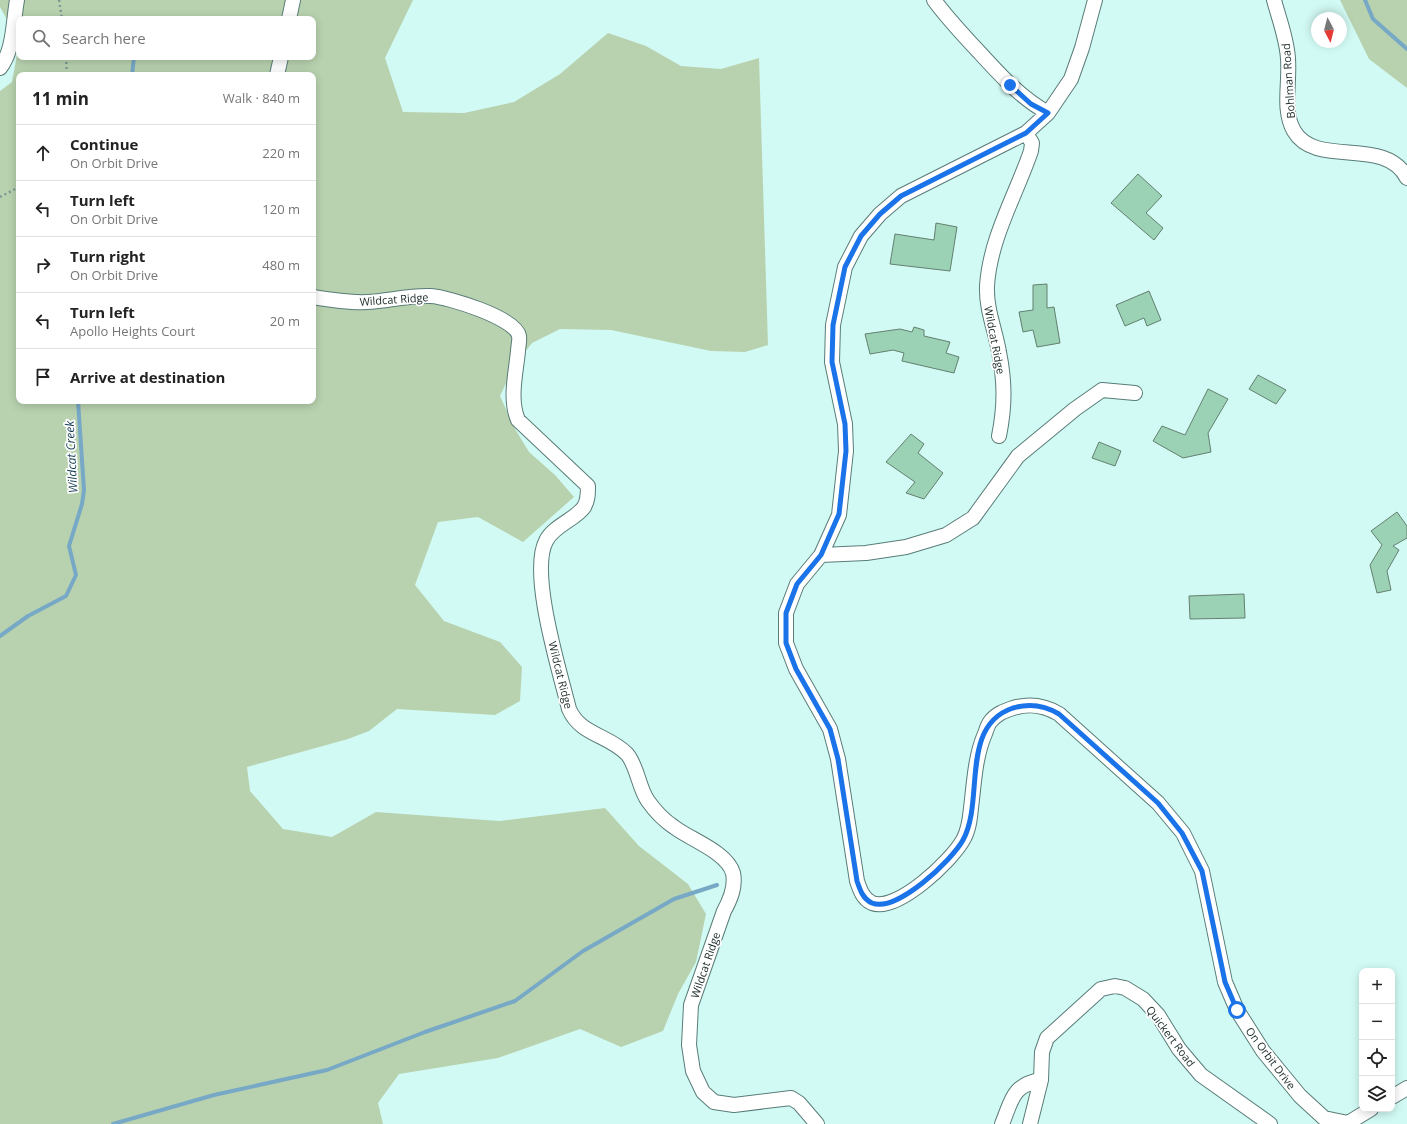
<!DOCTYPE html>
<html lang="en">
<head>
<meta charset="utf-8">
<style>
  :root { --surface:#fff; --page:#f6f6f6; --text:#222; --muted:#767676; --line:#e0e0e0 }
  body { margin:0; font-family:"Open Sans",sans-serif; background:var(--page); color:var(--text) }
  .controls { position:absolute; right:12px; bottom:12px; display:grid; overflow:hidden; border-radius:8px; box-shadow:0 2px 10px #0003 }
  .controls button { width:36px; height:36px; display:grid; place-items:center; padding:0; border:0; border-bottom:1px solid var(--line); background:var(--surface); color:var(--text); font:20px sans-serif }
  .compass { position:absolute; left:1311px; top:12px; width:36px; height:36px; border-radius:50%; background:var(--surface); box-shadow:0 2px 10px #0003; rotate:173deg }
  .stop { position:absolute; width:12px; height:12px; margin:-9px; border:3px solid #1a73e8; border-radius:50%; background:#fff }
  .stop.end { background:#1a73e8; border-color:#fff; box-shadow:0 1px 4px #0008 }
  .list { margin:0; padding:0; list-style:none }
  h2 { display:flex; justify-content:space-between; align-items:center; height:52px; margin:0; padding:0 16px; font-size:17px }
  h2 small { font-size:13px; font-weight:400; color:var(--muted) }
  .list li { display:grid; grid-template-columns:26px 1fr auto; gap:12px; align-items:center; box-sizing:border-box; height:56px; padding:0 16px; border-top:1px solid var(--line) }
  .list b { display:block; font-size:15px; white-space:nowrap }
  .list p { margin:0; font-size:13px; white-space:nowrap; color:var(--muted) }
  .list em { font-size:13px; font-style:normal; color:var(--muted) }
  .icon { flex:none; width:22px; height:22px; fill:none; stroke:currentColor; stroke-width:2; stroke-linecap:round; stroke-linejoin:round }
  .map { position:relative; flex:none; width:1407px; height:1124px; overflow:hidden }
  .search { position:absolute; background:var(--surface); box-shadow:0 2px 10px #0003; left:16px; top:16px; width:300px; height:44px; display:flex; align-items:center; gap:10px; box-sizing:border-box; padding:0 14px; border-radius:8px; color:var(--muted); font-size:15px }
  .panel { position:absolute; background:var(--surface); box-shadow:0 2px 10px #0003; left:16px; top:72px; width:300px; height:332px; border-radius:8px }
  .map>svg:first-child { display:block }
  .green { fill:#b8d2af; fill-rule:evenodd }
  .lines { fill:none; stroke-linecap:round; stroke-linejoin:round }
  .stream { stroke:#77a9c6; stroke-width:4 }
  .building { fill:#9bd1b5; stroke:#638070 }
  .minor-casing { stroke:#597c78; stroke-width:16 }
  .path { stroke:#7c9994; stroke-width:2.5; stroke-dasharray:2 3; stroke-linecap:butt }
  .minor { stroke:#fff; stroke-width:14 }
  .route { stroke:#1a73e8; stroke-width:5 }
  .labels { text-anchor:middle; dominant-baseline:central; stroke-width:3.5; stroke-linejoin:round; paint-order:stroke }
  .street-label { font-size:11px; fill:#1c2b29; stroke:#fff }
  .water-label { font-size:12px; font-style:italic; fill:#143d53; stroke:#fff }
</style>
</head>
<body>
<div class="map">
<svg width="1407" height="1124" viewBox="0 0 1407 1124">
  <rect width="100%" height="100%" fill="#d2faf4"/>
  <path class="green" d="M 0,0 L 413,0 L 385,58 L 403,112 L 464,113 L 514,102 L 560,74 L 608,33 L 646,46 L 681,66 L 721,69 L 759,58 L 768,345 L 745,352 L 711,351 L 611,330 L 560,329 L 532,343 L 514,366 L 500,396 L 515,429 L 529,452 L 555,475 L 574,497 L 523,542 L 478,517 L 438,522 L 415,585 L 444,621 L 500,642 L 522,667 L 520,701 L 495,715 L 397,709 L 369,731 L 348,739 L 247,767 L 250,791 L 283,829 L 332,837 L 376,812 L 499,821 L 605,808 L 639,846 L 688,884 L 706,914 L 696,962 L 678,994 L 663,1031 L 621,1047 L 580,1029 L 498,1058 L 399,1074 L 378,1103 L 383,1124 L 0,1124 L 0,91 L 12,82 L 19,44 L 19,57 L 313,57 L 313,19 L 19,19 L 19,41 L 0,7 ZM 19,75 L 313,75 L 313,401 L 19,401 Z
    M 1340,0 L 1407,0 L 1407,88 L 1369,59 Z"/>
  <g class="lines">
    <path class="stream" d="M 1365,0 L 1373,19 L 1407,49
      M 132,75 L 134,57
      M 0,636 L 28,616 L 66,596 L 76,575 L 69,546 L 82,504 L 84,490 L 78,401
      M 113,1124 L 214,1095 L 327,1070 L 425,1032 L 515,1001 L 583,951 L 674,899 L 717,885"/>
  </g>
  <path class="building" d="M 1138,174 L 1162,196 L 1146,213 L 1163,228 L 1154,240 L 1111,203 Z
    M 936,223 L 957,227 L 950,271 L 890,264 L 895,234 L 934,240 Z
    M 1047,284 L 1047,308 L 1054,307 L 1060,343 L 1037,347 L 1033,330 L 1023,332 L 1019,312 L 1033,310 L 1033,285 Z
    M 1149,291 L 1161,320 L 1147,326 L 1144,318 L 1125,326 L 1116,305 Z
    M 914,327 L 924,330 L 924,336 L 950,342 L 946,353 L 959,357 L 954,373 L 902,361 L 904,353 L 893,350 L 870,354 L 865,334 L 900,329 L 912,332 Z
    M 1258,375 L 1286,390 L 1276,404 L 1249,389 Z
    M 1208,389 L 1228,399 L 1208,433 L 1211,452 L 1183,458 L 1153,441 L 1162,426 L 1185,435 Z
    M 911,434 L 924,444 L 918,453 L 943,473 L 924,499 L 906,493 L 915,482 L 886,462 Z
    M 1099,442 L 1121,451 L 1115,466 L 1092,458 Z
    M 1397,512 L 1407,526 L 1407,538 L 1393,546 L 1399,550 L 1387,571 L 1391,590 L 1377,593 L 1370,565 L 1382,545 L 1371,531 Z
    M 1244,594 L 1245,618 L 1190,619 L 1189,596 Z"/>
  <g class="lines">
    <defs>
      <path id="minor" d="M 934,0 C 948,19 964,36 980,53 C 1001,76 1021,98 1048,113
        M 1095,0 L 1082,48 L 1071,79 L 1048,113 L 1026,133 L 901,196 L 880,214 L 861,236 L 845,267 L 833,325 L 832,362 L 845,424 L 846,451 L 839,515 L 821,555 L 797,584 L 786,613 L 786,643 L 796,669 L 830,729 L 838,759 L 857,881 C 860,890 863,899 872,903 C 897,913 952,860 963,840 C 969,830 970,818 971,808 C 974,784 975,758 984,736 C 986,732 987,726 990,722 C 996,714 1004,711 1013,708 C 1030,703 1044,705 1059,714 L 1158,803 L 1183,833 L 1202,871 L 1225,982 L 1237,1010 L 1263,1051 L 1300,1096 L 1324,1118 L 1348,1123 L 1371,1109
        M 1274,0 C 1279,19 1287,39 1288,59 C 1290,83 1282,110 1294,131 C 1316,169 1385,135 1407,178
        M 289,19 L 293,0
        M 0,68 C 14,50 13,22 17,0
        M 277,75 L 281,57
        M 313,297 C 331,300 349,303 367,302 C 388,301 409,295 431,296 C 448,297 516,318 519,336 C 520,340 518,347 518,351 C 516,373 509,399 518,420 L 588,486 C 588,493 588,501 584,507 C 576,519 553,526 546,541 C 529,573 560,672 569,709 C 580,735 609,735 627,754 C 637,765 639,789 648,801 C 655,811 665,821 674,827 C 691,840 727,852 733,873 C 736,887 730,900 724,911 L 691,1005 L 689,1045 L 693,1071 L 703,1092 L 714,1102 L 734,1105 L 791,1098 L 799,1103 L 817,1124
        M 999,436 C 1005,406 1005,382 999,352 C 995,329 986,309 987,286 C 990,238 1016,195 1031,151 L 1032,143 L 1026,133
        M 821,555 L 866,553 L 906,547 L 946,535 L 973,518 L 1018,456 L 1075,409 L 1102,390 L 1135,393
        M 1392,1097 L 1407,1088
        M 1002,1124 C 1012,1100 1012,1085 1041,1080
        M 1030,1124 L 1041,1080 L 1042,1052 L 1047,1038 L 1101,989 L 1115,986 L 1125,988 L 1143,999 L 1158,1015 L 1179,1049 L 1201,1075 L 1270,1124"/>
    </defs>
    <use href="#minor" class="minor-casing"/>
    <path class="path" d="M 59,0 L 62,19
      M 66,57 L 67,75
      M 0,197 L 19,187"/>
    <use href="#minor" class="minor"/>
  </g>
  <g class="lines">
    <path class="route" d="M 1010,85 L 1031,104 L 1048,113 L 1026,133 L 901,196 L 880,214 L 861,236 L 845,267 L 833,325 L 832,362 L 845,424 L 846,451 L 839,514 L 821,555 L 797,584 L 786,613 L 786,643 L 796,669 L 830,729 L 838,759 L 857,881 C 860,890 863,899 872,903 C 897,913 952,860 963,840 C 985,800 959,726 1013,708 C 1030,703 1044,705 1059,714 L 1158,803 L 1182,833 L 1202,871 L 1225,982 L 1237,1010"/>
  </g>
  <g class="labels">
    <g class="street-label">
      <text transform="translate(1288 81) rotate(-94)">Bohlman Road</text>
      <text transform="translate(394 299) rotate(-4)">Wildcat Ridge</text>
      <text transform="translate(995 340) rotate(79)">Wildcat Ridge</text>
      <text transform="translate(561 675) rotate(76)">Wildcat Ridge</text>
      <text transform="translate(705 965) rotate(-71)">Wildcat Ridge</text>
      <text transform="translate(1171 1036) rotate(53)">Quickert Road</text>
      <text transform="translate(1271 1058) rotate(53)">On Orbit Drive</text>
    </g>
    <g class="water-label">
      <text transform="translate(71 457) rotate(-93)">Wildcat Creek</text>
    </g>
  </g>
</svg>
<div class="controls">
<button>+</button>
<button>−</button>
<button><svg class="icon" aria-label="locate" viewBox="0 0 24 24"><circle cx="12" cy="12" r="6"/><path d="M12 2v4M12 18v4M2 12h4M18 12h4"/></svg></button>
<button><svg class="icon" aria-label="layers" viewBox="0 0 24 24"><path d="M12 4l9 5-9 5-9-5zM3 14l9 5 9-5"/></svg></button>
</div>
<svg class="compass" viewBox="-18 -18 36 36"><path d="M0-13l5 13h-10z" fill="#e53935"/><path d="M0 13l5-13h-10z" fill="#767676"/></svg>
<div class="stop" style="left:1237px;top:1010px"></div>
<div class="stop end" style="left:1010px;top:85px"></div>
<div class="search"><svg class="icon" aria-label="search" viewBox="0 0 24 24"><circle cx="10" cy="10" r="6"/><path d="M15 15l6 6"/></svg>Search here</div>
<section class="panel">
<h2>11 min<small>Walk · 840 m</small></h2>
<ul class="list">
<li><svg class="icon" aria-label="ahead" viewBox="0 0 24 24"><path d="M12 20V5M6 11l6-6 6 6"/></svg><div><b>Continue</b><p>On Orbit Drive</p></div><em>220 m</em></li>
<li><svg class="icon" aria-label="left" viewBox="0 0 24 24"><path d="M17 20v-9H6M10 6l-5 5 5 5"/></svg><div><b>Turn left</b><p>On Orbit Drive</p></div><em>120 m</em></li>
<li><svg class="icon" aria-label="right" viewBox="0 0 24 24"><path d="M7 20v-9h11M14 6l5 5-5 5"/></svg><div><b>Turn right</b><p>On Orbit Drive</p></div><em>480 m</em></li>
<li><svg class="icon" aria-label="left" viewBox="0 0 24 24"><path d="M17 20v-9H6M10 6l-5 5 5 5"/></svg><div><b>Turn left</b><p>Apollo Heights Court</p></div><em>20 m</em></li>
<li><svg class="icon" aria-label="arrive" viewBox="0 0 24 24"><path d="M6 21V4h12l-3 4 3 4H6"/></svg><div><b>Arrive at destination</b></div></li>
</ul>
</section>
</div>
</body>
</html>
